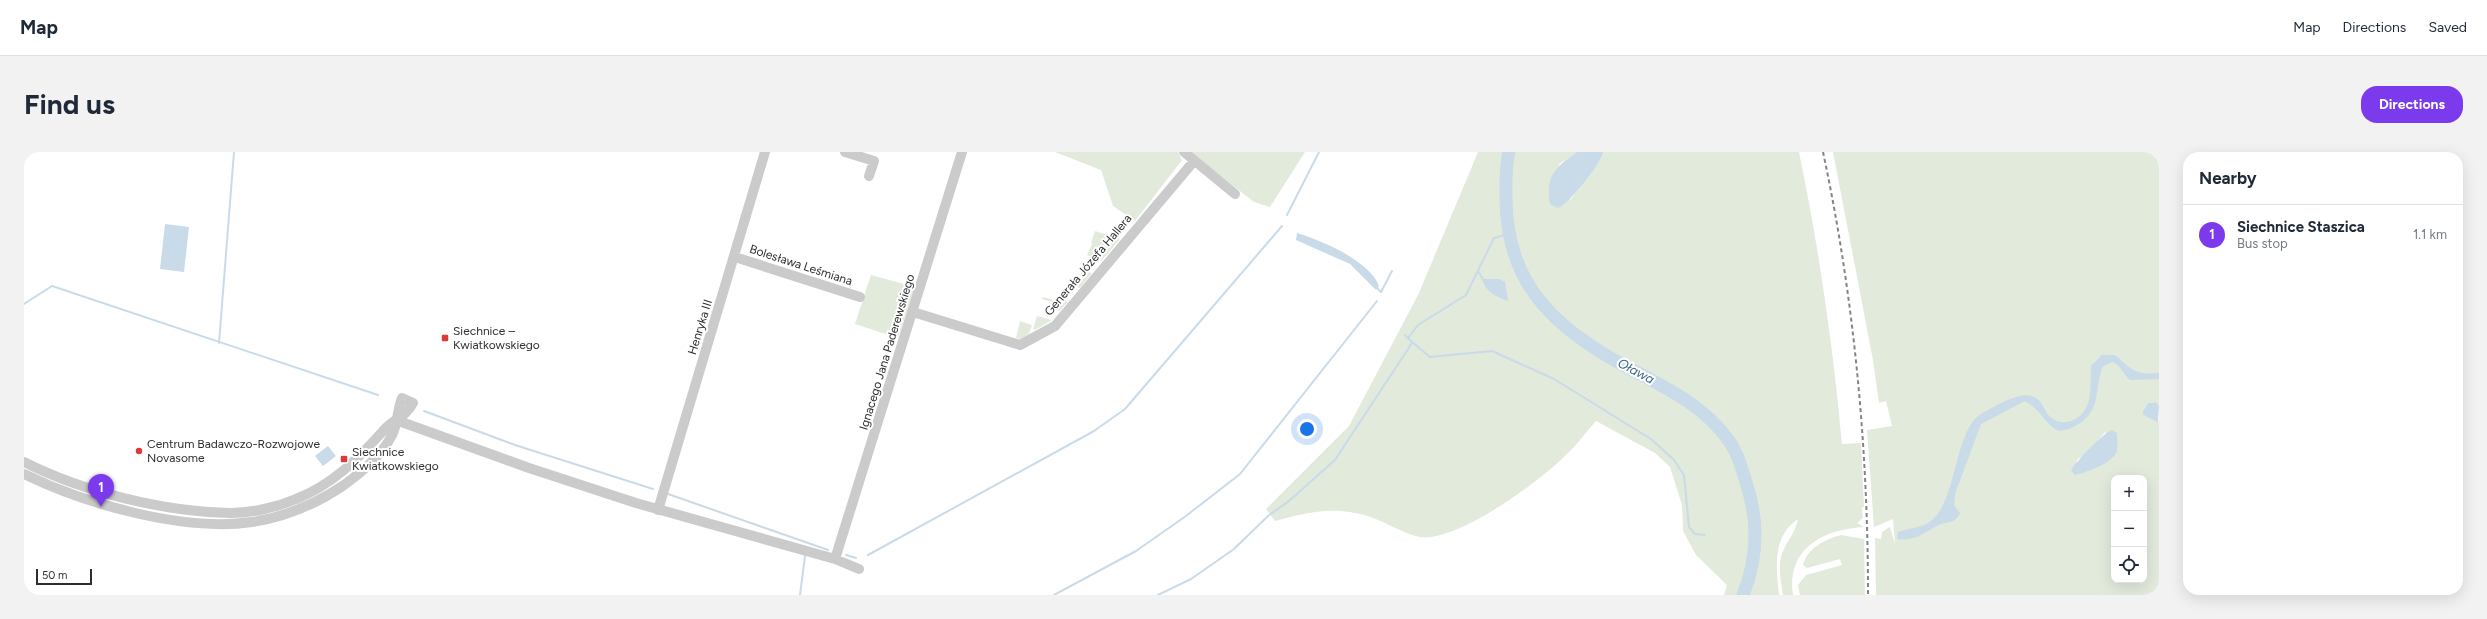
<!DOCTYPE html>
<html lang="en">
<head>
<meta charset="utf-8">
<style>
  :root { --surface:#fff; --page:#f2f2f3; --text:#1f2937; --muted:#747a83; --line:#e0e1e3; --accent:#7c3aed }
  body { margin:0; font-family:Figtree,sans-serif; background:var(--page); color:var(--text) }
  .controls { position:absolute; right:12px; bottom:12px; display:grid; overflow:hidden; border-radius:8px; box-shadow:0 4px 16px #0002 }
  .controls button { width:36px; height:36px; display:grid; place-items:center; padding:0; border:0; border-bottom:1px solid var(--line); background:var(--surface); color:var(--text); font:20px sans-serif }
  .scale { position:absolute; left:12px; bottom:10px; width:56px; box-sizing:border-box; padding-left:4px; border:2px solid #2e2e2e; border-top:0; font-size:11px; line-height:14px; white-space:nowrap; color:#2e2e2e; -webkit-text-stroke:3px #fff; paint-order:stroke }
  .you { position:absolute; left:1283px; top:277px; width:14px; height:14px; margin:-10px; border:3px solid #fff; border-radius:50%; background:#1a73e8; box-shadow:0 0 0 6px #1a73e833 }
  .badge { display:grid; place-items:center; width:26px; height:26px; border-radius:50%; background:var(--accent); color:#fff; font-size:13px; font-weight:700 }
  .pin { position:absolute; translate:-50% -33px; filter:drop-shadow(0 1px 2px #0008) }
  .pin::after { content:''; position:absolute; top:21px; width:14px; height:12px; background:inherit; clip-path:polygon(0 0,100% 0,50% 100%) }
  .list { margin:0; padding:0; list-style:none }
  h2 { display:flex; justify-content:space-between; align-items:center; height:52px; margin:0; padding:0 16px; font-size:17px }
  h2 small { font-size:13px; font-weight:400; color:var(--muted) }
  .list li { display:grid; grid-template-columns:26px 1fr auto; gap:12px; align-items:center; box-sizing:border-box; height:60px; padding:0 16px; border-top:1px solid var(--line) }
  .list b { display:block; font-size:15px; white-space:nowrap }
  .list p { margin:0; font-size:13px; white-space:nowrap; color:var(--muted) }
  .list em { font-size:13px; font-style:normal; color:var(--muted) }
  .icon { flex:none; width:22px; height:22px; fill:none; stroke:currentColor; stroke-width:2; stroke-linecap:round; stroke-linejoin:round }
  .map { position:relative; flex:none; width:2135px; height:443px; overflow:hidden; border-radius:16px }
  header { display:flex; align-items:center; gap:24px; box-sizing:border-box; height:56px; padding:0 20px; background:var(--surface); border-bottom:1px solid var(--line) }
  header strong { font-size:19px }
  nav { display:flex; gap:22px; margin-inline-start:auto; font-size:14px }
  .intro { display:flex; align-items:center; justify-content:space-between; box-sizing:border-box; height:96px; padding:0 24px }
  h1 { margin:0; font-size:28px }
  .button { padding:10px 18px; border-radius:16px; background:var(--accent); color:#fff; font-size:14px; font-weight:700 }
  main { display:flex; gap:24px; padding:0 24px }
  aside { flex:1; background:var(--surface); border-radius:16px; box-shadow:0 4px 16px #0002 }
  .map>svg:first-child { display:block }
  .green { fill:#e2eadc; fill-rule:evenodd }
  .water { fill:#c9dae9 }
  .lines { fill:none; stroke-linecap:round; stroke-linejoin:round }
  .stream { stroke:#c9dae9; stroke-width:2 }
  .river { stroke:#c9dae9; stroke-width:13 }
  .minor { stroke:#cbcbcb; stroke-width:10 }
  .rail { stroke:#838383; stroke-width:2; stroke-dasharray:4 3; stroke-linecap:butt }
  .poi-dot { fill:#da3c3a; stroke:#fff; stroke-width:1.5 }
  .labels { text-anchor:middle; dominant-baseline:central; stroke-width:4; stroke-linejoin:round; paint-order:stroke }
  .street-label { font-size:12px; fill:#2e2e2e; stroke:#fff }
  .poi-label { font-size:12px; fill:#2e2e2e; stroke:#fff; text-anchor:start }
  .water-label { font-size:13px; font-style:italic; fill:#41688a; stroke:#fff }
</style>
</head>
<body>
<header>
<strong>Map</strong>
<nav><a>Map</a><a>Directions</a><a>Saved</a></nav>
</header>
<div class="intro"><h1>Find us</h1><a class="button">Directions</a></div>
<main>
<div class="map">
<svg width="2135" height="443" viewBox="0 0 2135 443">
  <rect width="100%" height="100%" fill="#fff"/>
  <path class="green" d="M 1031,0 L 1154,0 L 1158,8 L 1111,69 L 1089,54 L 1077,18 Z
    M 1166,0 L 1281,0 L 1246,55 L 1230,50 Z
    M 1454,0 L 1553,0 L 1535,12 L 1546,48 L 1566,23 L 1579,0 L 1775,0 C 1795,96 1809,194 1818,292 L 1837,291 L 1840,355 L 1838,355 L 1839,366 L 1833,371 L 1840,375 C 1799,377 1762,397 1769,443 L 1759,443 C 1757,430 1753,412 1759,399 C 1764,388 1772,379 1774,367 C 1748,384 1752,416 1755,443 L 1700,443 L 1703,433 L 1672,403 L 1659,379 L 1658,353 L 1646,315 L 1631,301 L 1572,269 C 1562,280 1553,293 1542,303 C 1516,329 1434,390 1396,385 C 1380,382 1364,371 1349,366 C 1313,353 1286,360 1251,369 L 1242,357 L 1325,274 L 1395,141 Z
    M 1809,0 L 2135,0 L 2135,254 L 2132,250 L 2124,251 L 2119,259 L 2119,263 L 2135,269 L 2135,443 L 1852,443 L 1851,386 L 1857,387 L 1858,380 L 1866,375 L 1871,392 L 1869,367 L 1850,375 L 1843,278 L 1868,274 L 1862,249 L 1855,251 L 1849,208 ZM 2082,279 L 2076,313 L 2051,323 L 2053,308 L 2064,300 ZM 2090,326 L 2120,326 L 2120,428 L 2090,428 Z
    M 1071,79 L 1096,87 L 1078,108 L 1063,103 L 1068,92 L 1067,91 Z
    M 1058,119 L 1068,121 L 1056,136 L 1053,135 Z
    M 847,123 L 891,135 L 874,186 L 831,172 Z
    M 1019,145 L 1039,151 L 1041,146 L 1043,150 L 1036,159 L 1034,158 L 1035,152 L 1018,147 Z
    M 1013,164 L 1028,168 L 1011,178 L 1009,177 Z
    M 996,169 L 1008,173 L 1005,182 L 996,187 L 992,186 Z
    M 1817,383 L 1840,387 L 1841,443 L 1776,443 L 1774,433 L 1782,423 L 1818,413 L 1816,407 L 1783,416 L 1779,413 C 1783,396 1802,387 1817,383 Z"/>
  <path class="water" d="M 1553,0 L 1579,0 C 1577,12 1544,53 1534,56 L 1526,52 C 1521,25 1532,14 1553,0 Z
    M 141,72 L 165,75 L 160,120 L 136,117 Z
    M 1273,81 C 1297,88 1346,109 1355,134 L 1352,138 L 1326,112 L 1272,88 Z
    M 1459,127 L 1475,127 L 1481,130 L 1484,149 C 1475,146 1458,138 1459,127 Z
    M 2078,203 L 2091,203 C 2108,218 2111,223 2135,221 L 2135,227 L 2106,228 C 2099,222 2098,215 2089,210 L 2079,214 C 2069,239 2079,259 2051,274 C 2046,277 2038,280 2033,278 C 2022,273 2016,257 2001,249 L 1957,272 L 1931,342 L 1930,353 L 1936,361 C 1931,372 1924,369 1915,373 C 1898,381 1894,389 1873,387 L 1874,380 C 1886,376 1899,376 1908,368 C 1933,347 1931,277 1957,262 C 1968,256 1994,240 2007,244 C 2020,247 2019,261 2029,267 C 2035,271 2041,271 2047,269 C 2070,261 2066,234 2067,214 Z
    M 2132,250 L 2135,254 L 2134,270 L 2119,263 L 2119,259 L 2124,251 Z
    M 2088,278 L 2093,281 C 2093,288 2095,297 2091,303 C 2083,313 2063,320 2051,323 L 2047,318 C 2052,310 2080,280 2088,278 Z
    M 304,294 L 312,304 L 299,314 L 291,304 Z"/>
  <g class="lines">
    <path class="stream" d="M 1263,63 L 1295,0
      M 1454,119 L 1460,129
      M 1353,136 L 1357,140 L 1368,119
      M 0,152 L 28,134 L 354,243
      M 1381,183 L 1384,186
      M 1388,190 L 1406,205 L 1468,199 L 1530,227 L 1627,287 L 1650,308 L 1660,323 L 1665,375 L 1671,382 L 1681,383
      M 195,191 L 210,0
      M 400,259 L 491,293 L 629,337
      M 644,342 L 804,398
      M 822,403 L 832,406
      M 844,403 L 1070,279 L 1101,257 L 1258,74
      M 776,443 L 781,404
      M 1030,443 L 1112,399 L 1162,364 L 1216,322 L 1353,149
      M 1134,443 L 1167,427 L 1210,397 L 1244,364 L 1265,349 L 1311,308 L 1386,194 L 1388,190 L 1384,186 L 1394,173 L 1442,143 L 1470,86 L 1484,82"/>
    <path class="river" d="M 1485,0 C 1481,16 1482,32 1482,48 C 1483,119 1516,162 1575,199 C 1619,227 1674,244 1705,289 C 1715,303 1719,321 1724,337 C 1735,373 1733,408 1719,443"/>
    <path class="minor" d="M 821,0 L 850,9 L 845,24
      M 1160,0 L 1211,42
      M 711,105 L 836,145
      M 889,160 L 996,193 L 1031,174 L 1170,9
      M 372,268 L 505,316 L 612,351 L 811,407 L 835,417
      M 0,310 C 59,340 141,360 207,361 C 228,361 253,355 272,347 C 308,333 334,307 359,279 C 370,266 381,266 389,251 L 378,246 C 373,258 374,272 368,283 C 358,303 338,320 320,333 C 292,352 262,365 228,370 C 160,380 61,352 0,322
      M 634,358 L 741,0
      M 811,407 L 938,0"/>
    <path class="rail" d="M 1799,0 C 1830,145 1844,295 1844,443"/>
  </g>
  <g class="poi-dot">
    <rect x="417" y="182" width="8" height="8" rx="2"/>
    <circle cx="115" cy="299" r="4"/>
    <rect x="316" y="303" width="8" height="8" rx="2"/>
  </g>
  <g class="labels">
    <g class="street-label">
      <text transform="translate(777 113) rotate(18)">Bolesława Leśmiana</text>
      <text transform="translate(1064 113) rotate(-50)">Generała Józefa Hallera</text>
      <text transform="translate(676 175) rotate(-73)">Henryka III</text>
      <text transform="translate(863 200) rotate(-73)">Ignacego Jana Paderewskiego</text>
    </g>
    <g class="poi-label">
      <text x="429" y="179">Siechnice –<tspan x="429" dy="14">Kwiatkowskiego</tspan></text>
      <text x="123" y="292">Centrum Badawczo-Rozwojowe<tspan x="123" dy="14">Novasome</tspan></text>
      <text x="328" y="300">Siechnice<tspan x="328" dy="14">Kwiatkowskiego</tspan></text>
    </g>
    <g class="water-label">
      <text transform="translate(1612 219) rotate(28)">Oława</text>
    </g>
  </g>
</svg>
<div class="controls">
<button>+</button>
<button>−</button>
<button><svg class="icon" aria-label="locate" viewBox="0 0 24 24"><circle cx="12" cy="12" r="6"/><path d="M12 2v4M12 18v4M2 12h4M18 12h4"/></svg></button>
</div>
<div class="scale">50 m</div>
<div class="you"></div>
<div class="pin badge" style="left:77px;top:355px">1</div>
</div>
<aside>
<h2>Nearby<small></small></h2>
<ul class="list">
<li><span class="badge">1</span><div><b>Siechnice Staszica</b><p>Bus stop</p></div><em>1.1 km</em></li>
</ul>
</aside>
</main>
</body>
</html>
